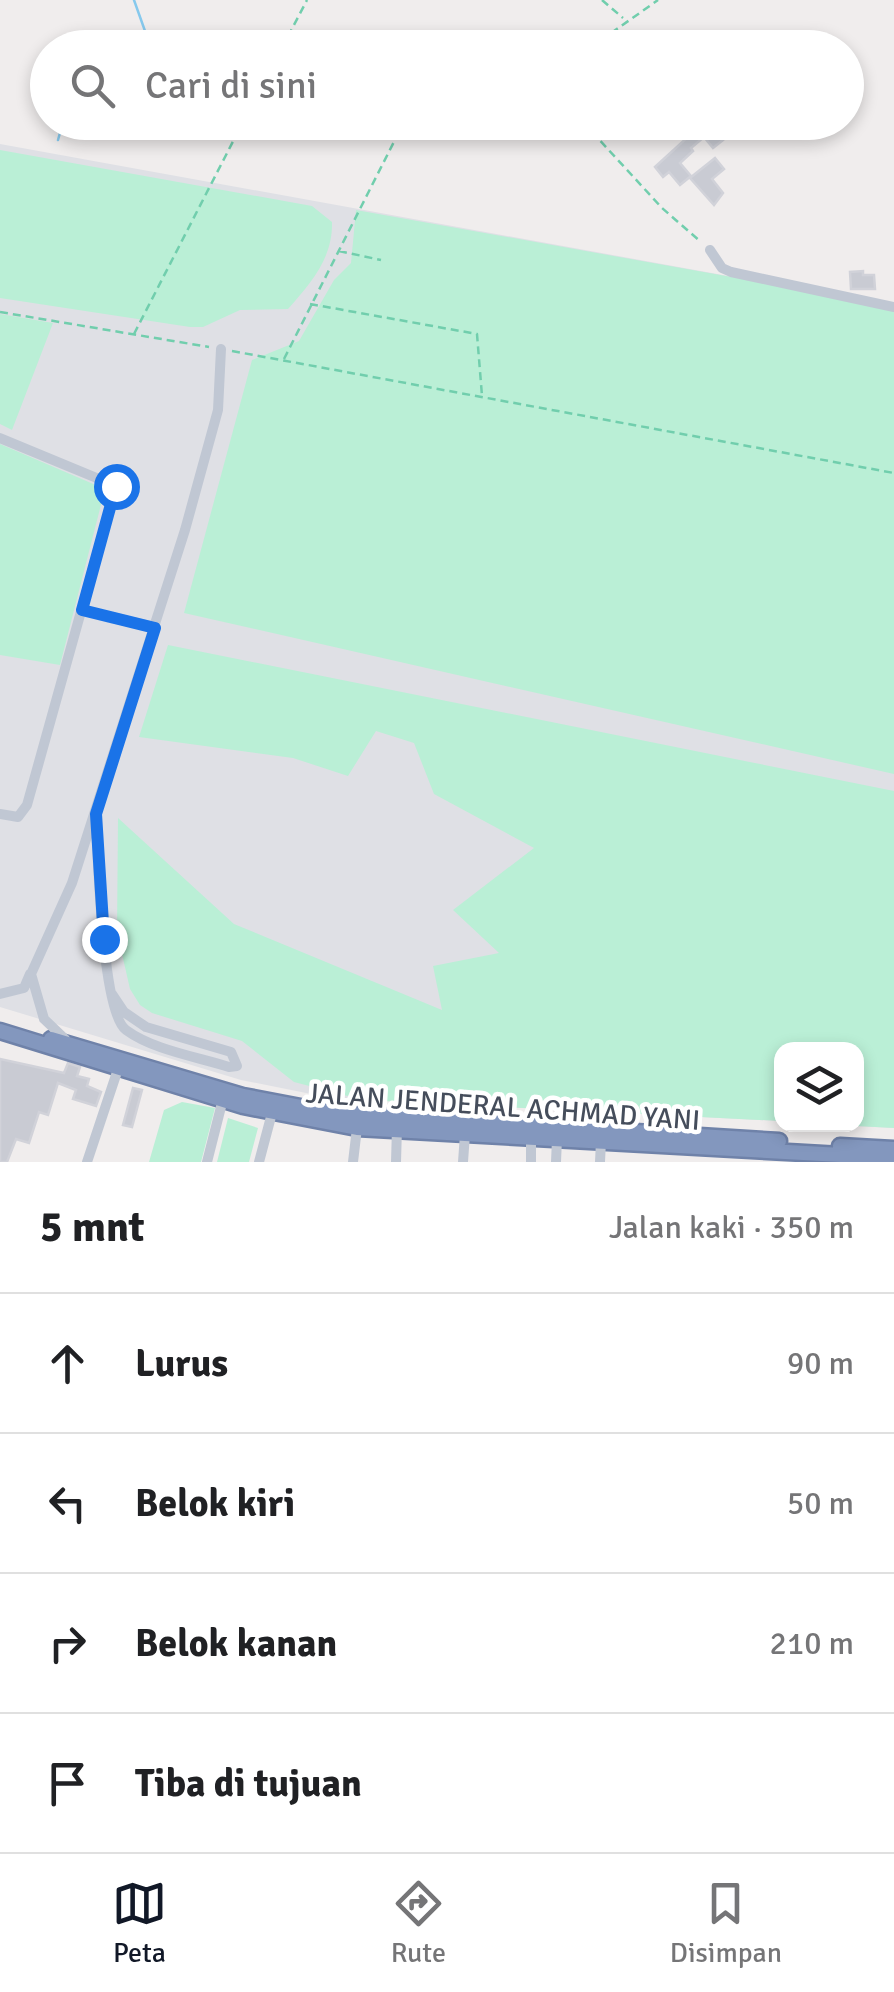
<!DOCTYPE html>
<html lang="id">
<head>
<meta charset="utf-8">
<style>
  :root { --surface:#fff; --page:#f6f6f6; --text:#202124; --muted:#757577; --line:#e0e0e0; --accent:#111827 }
  body { margin:0; font-family:Signika,sans-serif; background:var(--page); color:var(--text) }
  .controls { position:absolute; right:30px; bottom:30px; display:grid; overflow:hidden; border-radius:20px; box-shadow:0 5px 15px #0003 }
  .controls button { width:90px; height:90px; display:grid; place-items:center; padding:0; border:0; border-bottom:2px solid var(--line); background:var(--surface); color:var(--text); font:50px sans-serif }
  .stop { position:absolute; width:30px; height:30px; margin:-22px; border:8px solid #1a73e8; border-radius:50%; background:#fff }
  .stop.end { background:#1a73e8; border-color:#fff; box-shadow:0 2px 10px #0008 }
  .list { margin:0; padding:0; list-style:none }
  h2 { display:flex; justify-content:space-between; align-items:center; height:130px; margin:0; padding:0 40px; font-size:42px }
  h2 small { font-size:32px; font-weight:400; color:var(--muted) }
  .list li { display:grid; grid-template-columns:65px 1fr auto; gap:30px; align-items:center; box-sizing:border-box; height:140px; padding:0 40px; border-top:2px solid var(--line) }
  .list b { display:block; font-size:38px; white-space:nowrap }
  .list em { font-size:32px; font-style:normal; color:var(--muted) }
  .icon { flex:none; width:55px; height:55px; fill:none; stroke:currentColor; stroke-width:2; stroke-linecap:round; stroke-linejoin:round }
  .map { position:relative; flex:none; width:894px; height:1162px; overflow:hidden }
  .search { position:absolute; background:var(--surface); box-shadow:0 5px 15px #0003; left:30px; right:30px; top:30px; height:110px; display:flex; align-items:center; gap:25px; box-sizing:border-box; padding:0 35px; border-radius:55px; color:var(--muted); font-size:38px }
  .sheet { height:690px; background:var(--surface) }
  nav { display:flex; justify-content:space-around; align-items:center; box-sizing:border-box; height:140px; border-top:2px solid var(--line); background:var(--surface); font-size:28px; color:var(--muted) }
  nav a { display:grid; justify-items:center; gap:5px }
  nav .on { color:var(--accent) }
  .map>svg:first-child { display:block }
  .airport { fill:#dfe0e5 }
  .green { fill:#baefd6 }
  .lines { fill:none; stroke-linecap:round; stroke-linejoin:round }
  .stream { stroke:#86c9ed; stroke-width:2.5 }
  .building { fill:#c9cbd3; stroke:#d1d2d9; stroke-width:2.5 }
  .highway-casing { stroke:#6f82a9; stroke-width:19 }
  .path { stroke:#71cead; stroke-width:2.5; stroke-dasharray:8 5; stroke-linecap:butt }
  .minor { stroke:#c0c7d3; stroke-width:10 }
  .highway { stroke:#8397be; stroke-width:14 }
  .route { stroke:#1a73e8; stroke-width:12 }
  .labels { text-anchor:middle; dominant-baseline:central; stroke-width:9; stroke-linejoin:round; paint-order:stroke }
  .street-label { font-size:28px; fill:#454d5b; stroke:#fff }
</style>
</head>
<body>
<div class="map">
<svg width="894" height="1162" viewBox="0 0 894 1162">
  <rect width="100%" height="100%" fill="#f0eded"/>
  <path class="airport" d="M 0,144 L 894,306 L 894,1128 L 837,1125 L 856,1124 L 856,1050 L 782,1050 L 781,1121 L 331,1098 L 241,1080 L 0,1007 Z"/>
  <path class="green" d="M 0,150 L 312,206 L 332,222 C 333,258 311,283 288,309 L 240,310 L 203,327 L 190,327 L 0,298 Z
    M 356,210 L 894,306 L 894,774 L 184,613 L 252,360 L 299,341 L 334,280 L 351,263 Z
    M 0,314 L 53,323 L 12,430 L 0,424 Z
    M 0,444 L 105,489 L 60,665 L 0,655 Z
    M 168,645 L 894,791 L 894,1128 L 837,1125 L 856,1124 L 856,1050 L 782,1050 L 781,1121 L 363,1100 L 294,1082 L 242,1041 L 152,1013 L 140,1005 L 130,989 L 117,932 L 118,818 L 234,924 L 442,1010 L 433,966 L 499,953 L 453,910 L 534,848 L 434,794 L 414,743 L 376,731 L 348,776 L 293,758 L 139,737 Z
    M 182,1102 L 215,1108 L 201,1162 L 149,1162 L 164,1110 Z
    M 228,1118 L 258,1128 L 249,1162 L 217,1162 Z"/>
  <g class="lines">
    <path class="stream" d="M 134,0 L 145,31 L 144,48
      M 58,140 L 63,122"/>
  </g>
  <path class="building" d="M 693,122 L 719,122 L 713,128 L 723,140 L 713,148 L 704,137 L 691,148 L 693,151 L 680,163 L 691,176 L 680,185 L 669,172 L 663,177 L 655,167 L 689,136 L 684,130 Z
    M 715,158 L 724,169 L 712,179 L 723,193 L 714,205 L 690,178 Z
    M 863,271 L 863,275 L 874,275 L 875,289 L 851,289 L 850,272 Z
    M 0,1059 L 64,1073 L 68,1063 L 80,1067 L 77,1076 L 89,1079 L 87,1086 L 101,1092 L 96,1106 L 73,1099 L 76,1090 L 58,1083 L 48,1115 L 39,1112 L 29,1143 L 16,1139 L 7,1162 L 0,1162 Z
    M 133,1088 L 142,1090 L 132,1127 L 123,1125 Z"/>
  <g class="lines">
    <defs>
      <path id="highway" d="M 0,1031 L 243,1106 L 357,1128 L 894,1158
        M 51,1039 L 243,1096 L 332,1113 L 779,1141
        M 840,1146 L 893,1149"/>
    </defs>
    <use href="#highway" class="highway-casing"/>
    <path class="path" d="M 602,0 L 623,18
      M 282,48 L 307,0
      M 590,48 L 658,0
      M 583,122 L 662,208 L 701,242
      M 339,251 L 381,260
      M 310,304 L 477,334 L 482,396
      M 0,312 L 209,347
      M 134,334 L 243,122
      M 232,351 L 894,473
      M 284,359 L 404,122"/>
    <path class="minor" d="M 710,250 L 722,268 L 731,272 L 894,307
      M 0,438 L 116,486 L 27,805 L 18,817 L 0,814
      M 82,610 L 155,627
      M 96,823 C 98,858 102,1013 126,1030 C 153,1050 198,1057 229,1067 L 237,1066 L 231,1052 L 146,1027 L 124,1012 L 112,994
      M 0,994 L 24,988 L 30,974
      M 65,1039 L 44,1019 L 31,974 L 72,883 L 185,530 L 218,410 L 221,349
      M 87,1162 L 118,1069
      M 207,1162 L 223,1099
      M 259,1162 L 272,1113
      M 353,1162 L 357,1128
      M 396,1162 L 397,1128
      M 463,1162 L 465,1134
      M 531,1162 L 531,1137
      M 556,1162 L 557,1139
      M 600,1162 L 601,1141"/>
    <use href="#highway" class="highway"/>
  </g>
  <g class="lines">
    <path class="route" d="M 104,939 L 96,814 L 155,628 L 82,610 L 116,486"/>
  </g>
  <g class="labels">
    <g class="street-label">
      <text transform="translate(503 1107) rotate(4)">JALAN JENDERAL ACHMAD YANI</text>
    </g>
  </g>
</svg>
<div class="controls">
<button><svg class="icon" aria-label="layers" viewBox="0 0 24 24"><path d="M12 4l9 5-9 5-9-5zM3 14l9 5 9-5"/></svg></button>
</div>
<div class="stop" style="left:116px;top:486px"></div>
<div class="stop end" style="left:104px;top:939px"></div>
<div class="search"><svg class="icon" aria-label="search" viewBox="0 0 24 24"><circle cx="10" cy="10" r="6"/><path d="M15 15l6 6"/></svg>Cari di sini</div>
</div>
<section class="sheet">
<h2>5 mnt<small>Jalan kaki · 350 m</small></h2>
<ul class="list">
<li><svg class="icon" aria-label="ahead" viewBox="0 0 24 24"><path d="M12 20V5M6 11l6-6 6 6"/></svg><div><b>Lurus</b></div><em>90 m</em></li>
<li><svg class="icon" aria-label="left" viewBox="0 0 24 24"><path d="M17 20v-9H6M10 6l-5 5 5 5"/></svg><div><b>Belok kiri</b></div><em>50 m</em></li>
<li><svg class="icon" aria-label="right" viewBox="0 0 24 24"><path d="M7 20v-9h11M14 6l5 5-5 5"/></svg><div><b>Belok kanan</b></div><em>210 m</em></li>
<li><svg class="icon" aria-label="arrive" viewBox="0 0 24 24"><path d="M6 21V4h12l-3 4 3 4H6"/></svg><div><b>Tiba di tujuan</b></div></li>
</ul>
</section>
<nav>
<a class="on"><svg class="icon" aria-label="map" viewBox="0 0 24 24"><path d="M3 6l6-2 6 2 6-2v14l-6 2-6-2-6 2zM9 4v14M15 6v14"/></svg>Peta</a>
<a><svg class="icon" aria-label="directions" viewBox="0 0 24 24"><path d="M12 3l9 9-9 9-9-9zM9 14v-3h6M13 9l2 2-2 2"/></svg>Rute</a>
<a><svg class="icon" aria-label="saved" viewBox="0 0 24 24"><path d="M7 4h10v16l-5-4-5 4z"/></svg>Disimpan</a>
</nav>
</body>
</html>
